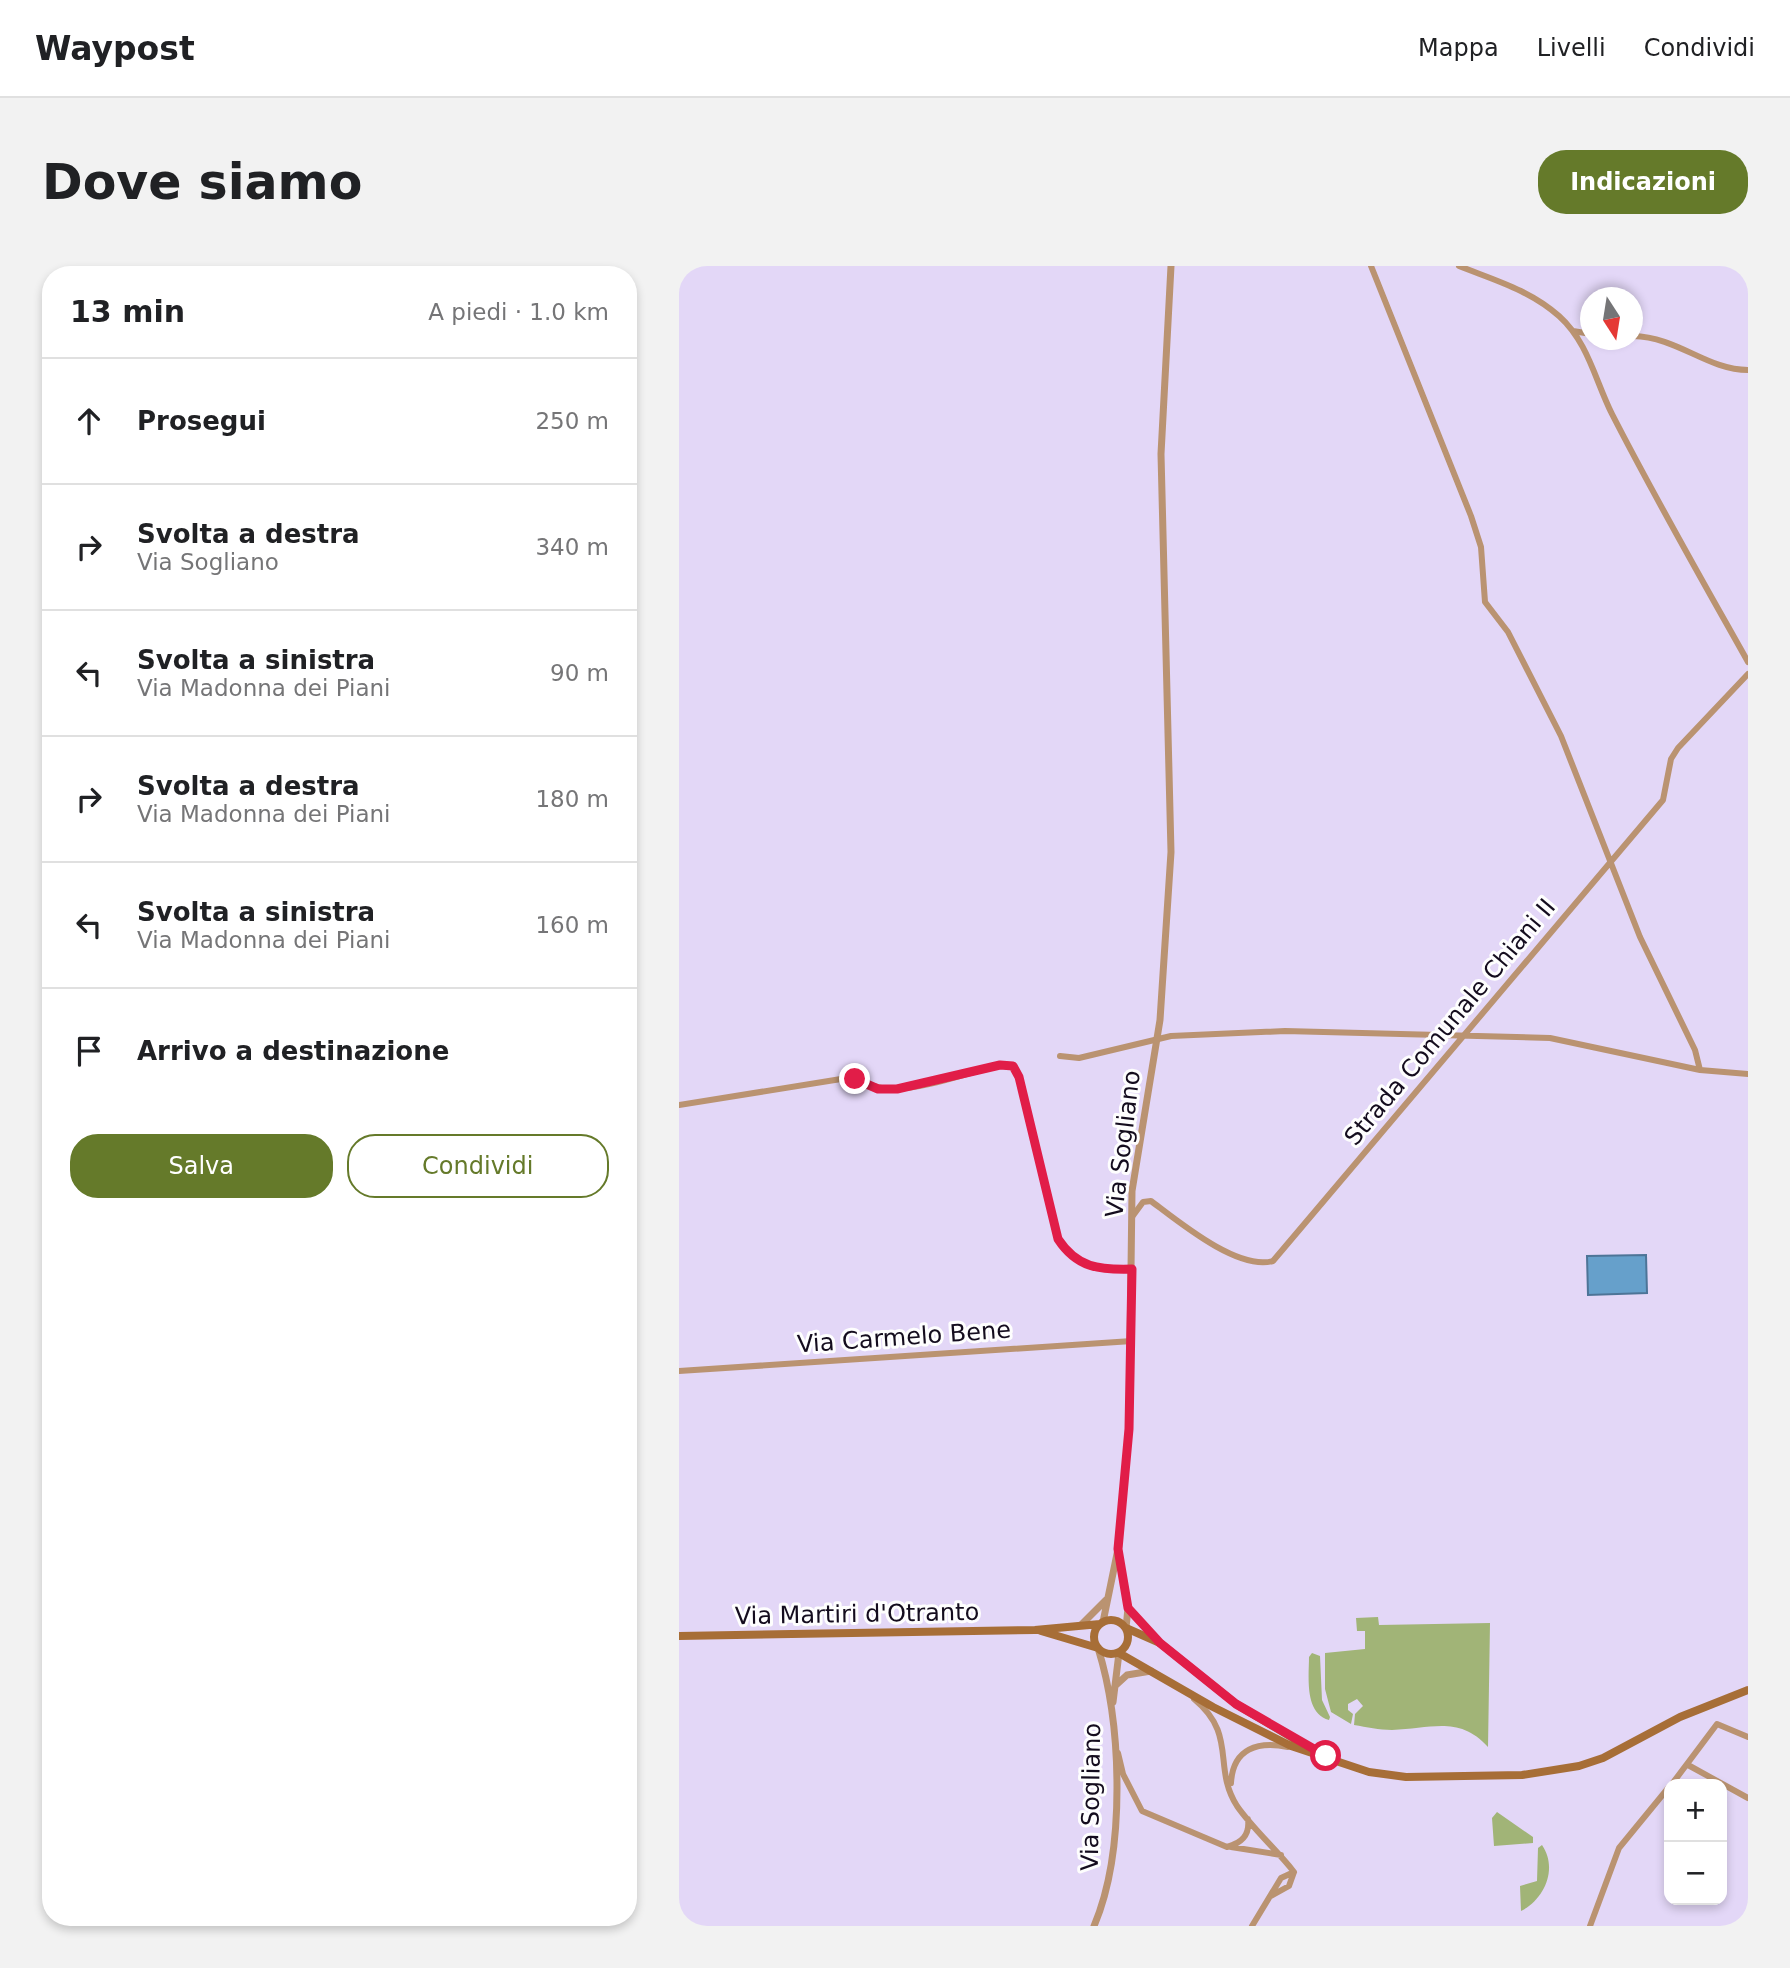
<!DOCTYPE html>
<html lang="it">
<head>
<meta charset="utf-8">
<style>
  :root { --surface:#fff; --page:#f2f2f2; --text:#202124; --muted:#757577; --line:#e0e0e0; --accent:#657a2a }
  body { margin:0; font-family:"DejaVu Sans",sans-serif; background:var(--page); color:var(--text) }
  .controls { position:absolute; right:21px; bottom:21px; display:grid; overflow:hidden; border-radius:14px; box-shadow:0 4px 10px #0003 }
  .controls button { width:63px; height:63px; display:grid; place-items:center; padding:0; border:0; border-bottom:2px solid var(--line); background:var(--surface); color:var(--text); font:35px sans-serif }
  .compass { position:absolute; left:901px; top:21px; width:63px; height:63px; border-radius:50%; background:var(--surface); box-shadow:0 4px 10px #0003; rotate:168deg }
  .stop { position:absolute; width:21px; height:21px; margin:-16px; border:5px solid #e11d48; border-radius:50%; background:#fff }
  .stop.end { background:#e11d48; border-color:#fff; box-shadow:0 2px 7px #0008 }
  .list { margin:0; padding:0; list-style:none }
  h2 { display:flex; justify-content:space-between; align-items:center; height:91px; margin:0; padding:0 28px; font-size:30px }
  h2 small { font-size:23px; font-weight:400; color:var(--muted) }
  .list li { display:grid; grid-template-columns:46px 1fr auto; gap:21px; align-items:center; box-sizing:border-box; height:126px; padding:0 28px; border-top:2px solid var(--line) }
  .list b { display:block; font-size:26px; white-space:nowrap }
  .list p { margin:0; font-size:23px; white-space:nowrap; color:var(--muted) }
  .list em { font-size:23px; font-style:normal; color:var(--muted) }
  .actions { display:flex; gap:14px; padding:21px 28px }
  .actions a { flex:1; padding:16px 0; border:2px solid var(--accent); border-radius:28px; text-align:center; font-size:24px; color:var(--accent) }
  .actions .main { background:var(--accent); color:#fff }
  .icon { flex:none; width:38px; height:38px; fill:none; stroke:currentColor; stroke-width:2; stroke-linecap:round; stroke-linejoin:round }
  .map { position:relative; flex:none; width:1069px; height:1660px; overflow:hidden; border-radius:28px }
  header { display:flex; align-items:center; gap:42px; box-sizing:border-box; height:98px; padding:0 35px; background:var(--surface); border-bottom:2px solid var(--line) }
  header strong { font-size:33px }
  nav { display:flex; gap:38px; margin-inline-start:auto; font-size:24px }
  .intro { display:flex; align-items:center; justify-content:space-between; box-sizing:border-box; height:168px; padding:0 42px }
  h1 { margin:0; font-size:49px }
  .button { padding:18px 32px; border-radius:28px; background:var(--accent); color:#fff; font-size:24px; font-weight:700 }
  main { display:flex; gap:42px; padding:0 42px }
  aside { flex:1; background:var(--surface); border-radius:28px; box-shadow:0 4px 10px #0003 }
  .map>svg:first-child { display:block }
  .green { fill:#a1b477 }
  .water { fill:#66a0cb; stroke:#4d7497; stroke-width:2 }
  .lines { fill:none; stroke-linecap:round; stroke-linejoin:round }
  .minor { stroke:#ba9371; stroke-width:6 }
  .tertiary { stroke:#ba9371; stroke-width:7 }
  .secondary { stroke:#a76e37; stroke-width:8 }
  .route { stroke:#e11d48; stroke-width:9 }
  .labels { text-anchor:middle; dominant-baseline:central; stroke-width:6; stroke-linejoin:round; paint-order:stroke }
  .street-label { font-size:24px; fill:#140c1e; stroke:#fefefe }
</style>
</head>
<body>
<header>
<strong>Waypost</strong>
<nav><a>Mappa</a><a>Livelli</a><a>Condividi</a></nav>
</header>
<div class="intro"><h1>Dove siamo</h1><a class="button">Indicazioni</a></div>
<main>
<aside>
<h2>13 min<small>A piedi · 1.0 km</small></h2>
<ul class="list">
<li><svg class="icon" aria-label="ahead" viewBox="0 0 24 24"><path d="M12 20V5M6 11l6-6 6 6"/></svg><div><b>Prosegui</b></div><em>250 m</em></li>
<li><svg class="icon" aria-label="right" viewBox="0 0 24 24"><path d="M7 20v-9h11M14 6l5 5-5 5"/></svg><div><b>Svolta a destra</b><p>Via Sogliano</p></div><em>340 m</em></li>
<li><svg class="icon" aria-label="left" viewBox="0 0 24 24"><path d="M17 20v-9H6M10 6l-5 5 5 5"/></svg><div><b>Svolta a sinistra</b><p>Via Madonna dei Piani</p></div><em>90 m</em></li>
<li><svg class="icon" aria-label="right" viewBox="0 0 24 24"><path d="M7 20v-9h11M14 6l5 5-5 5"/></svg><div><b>Svolta a destra</b><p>Via Madonna dei Piani</p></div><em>180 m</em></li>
<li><svg class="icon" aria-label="left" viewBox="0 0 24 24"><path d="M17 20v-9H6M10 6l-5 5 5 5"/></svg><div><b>Svolta a sinistra</b><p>Via Madonna dei Piani</p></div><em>160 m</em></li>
<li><svg class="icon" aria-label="arrive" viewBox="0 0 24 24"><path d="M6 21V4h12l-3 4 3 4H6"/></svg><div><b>Arrivo a destinazione</b></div></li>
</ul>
<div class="actions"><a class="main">Salva</a><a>Condividi</a></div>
</aside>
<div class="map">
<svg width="1069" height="1660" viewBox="0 0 1069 1660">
  <rect width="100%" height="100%" fill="#e3d7f7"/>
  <path class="green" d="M 699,1351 L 700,1359 L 811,1357 L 809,1481 C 780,1449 752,1463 713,1464 C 700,1464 688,1461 675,1459 L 676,1448 L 684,1440 L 678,1433 L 669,1438 L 669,1444 L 674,1448 L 672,1458 L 652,1446 L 646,1423 L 646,1387 L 686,1383 L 686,1365 L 678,1365 L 677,1352 Z
    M 633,1387 L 641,1390 L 643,1434 L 651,1451 L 650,1454 C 625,1447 630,1411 630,1391 Z
    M 818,1546 L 854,1571 L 854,1577 L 815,1580 L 813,1552 Z
    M 863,1579 C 879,1602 866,1633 842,1645 L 841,1620 L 858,1615 L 859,1582 Z"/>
  <path class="water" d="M 967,989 L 968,1027 L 909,1029 L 908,990 Z"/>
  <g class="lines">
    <path class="minor" d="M 692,0 L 792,250 L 802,281 L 806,336 L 829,366 L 882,470 L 961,671 L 1016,784 L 1021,804
      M 780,0 C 815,14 851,24 880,50 C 909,76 916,114 933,148 C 976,232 1023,314 1069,396
      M 894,65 L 912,68
      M 954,70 C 999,71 1028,104 1069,104
      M 381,790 L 400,792 L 492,770 L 606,765 L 871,772 L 1021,804 L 1069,808
      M 0,839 L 162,813 C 181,813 195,823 214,823 C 249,822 287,807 321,799 L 334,800 L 340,811 L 379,973 C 398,1002 420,1004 453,1003
      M 453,951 L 464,936 L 472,935 C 500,956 559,1005 594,995 L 984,534 L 992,493 L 999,482 L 1069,408
      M 0,1105 L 453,1075
      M 515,1433 C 559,1469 533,1501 558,1540 C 574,1563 597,1583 615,1606 L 610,1620 L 592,1630
      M 439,1487 L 444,1508 L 463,1545 L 548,1581 C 563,1577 571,1569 569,1553
      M 1009,1499 L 1069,1532
      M 552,1517 C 554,1482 579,1475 609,1481
      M 993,1518 L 1038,1458 L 1069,1471
      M 552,1581 L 602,1589
      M 573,1660 L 602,1612 L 615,1606
      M 911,1660 L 940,1582 L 990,1521"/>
    <path class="tertiary" d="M 440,1291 L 449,1342 L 447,1362
      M 449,1342 L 480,1376
      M 424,1356 L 439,1283 L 450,1163 L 453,925 L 481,754 L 492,586 L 482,188 L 492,0
      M 402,1359 L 427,1334
      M 436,1420 L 448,1409 L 472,1405
      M 434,1436 L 440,1387
      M 415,1660 C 447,1585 443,1459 419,1382"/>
    <path class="secondary" d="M415 1371a17 17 0 1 1 34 0a17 17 0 1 1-34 0Z
      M 447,1362 L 481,1377 L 557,1438 L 629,1481
      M 362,1365 L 419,1382
      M 0,1370 L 356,1364 L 421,1358
      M 440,1387 L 534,1441 L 612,1480 L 690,1506 L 727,1511 L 843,1509 L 900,1500 L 924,1492 L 1001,1451 L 1069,1424"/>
  </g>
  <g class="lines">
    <path class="route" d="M 176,813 L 199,823 L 218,823 L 321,799 L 334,800 L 340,811 L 379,973 C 398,1002 420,1004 453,1003 L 450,1163 L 439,1283 L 449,1342 L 481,1377 L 557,1438 L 647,1490"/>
  </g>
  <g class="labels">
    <g class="street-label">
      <text transform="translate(771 756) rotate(-50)">Strada Comunale Chiani II</text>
      <text transform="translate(444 878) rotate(-83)">Via Sogliano</text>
      <text transform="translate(225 1071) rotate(-4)">Via Carmelo Bene</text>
      <text transform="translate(178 1348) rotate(-1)">Via Martiri d'Otranto</text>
      <text transform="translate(412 1531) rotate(-89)">Via Sogliano</text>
    </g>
  </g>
</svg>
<div class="controls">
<button>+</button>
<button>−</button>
</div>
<svg class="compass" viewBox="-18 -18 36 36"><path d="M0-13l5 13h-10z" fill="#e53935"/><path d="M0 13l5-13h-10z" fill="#757577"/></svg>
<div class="stop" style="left:647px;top:1490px"></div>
<div class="stop end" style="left:176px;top:813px"></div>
</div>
</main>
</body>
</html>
